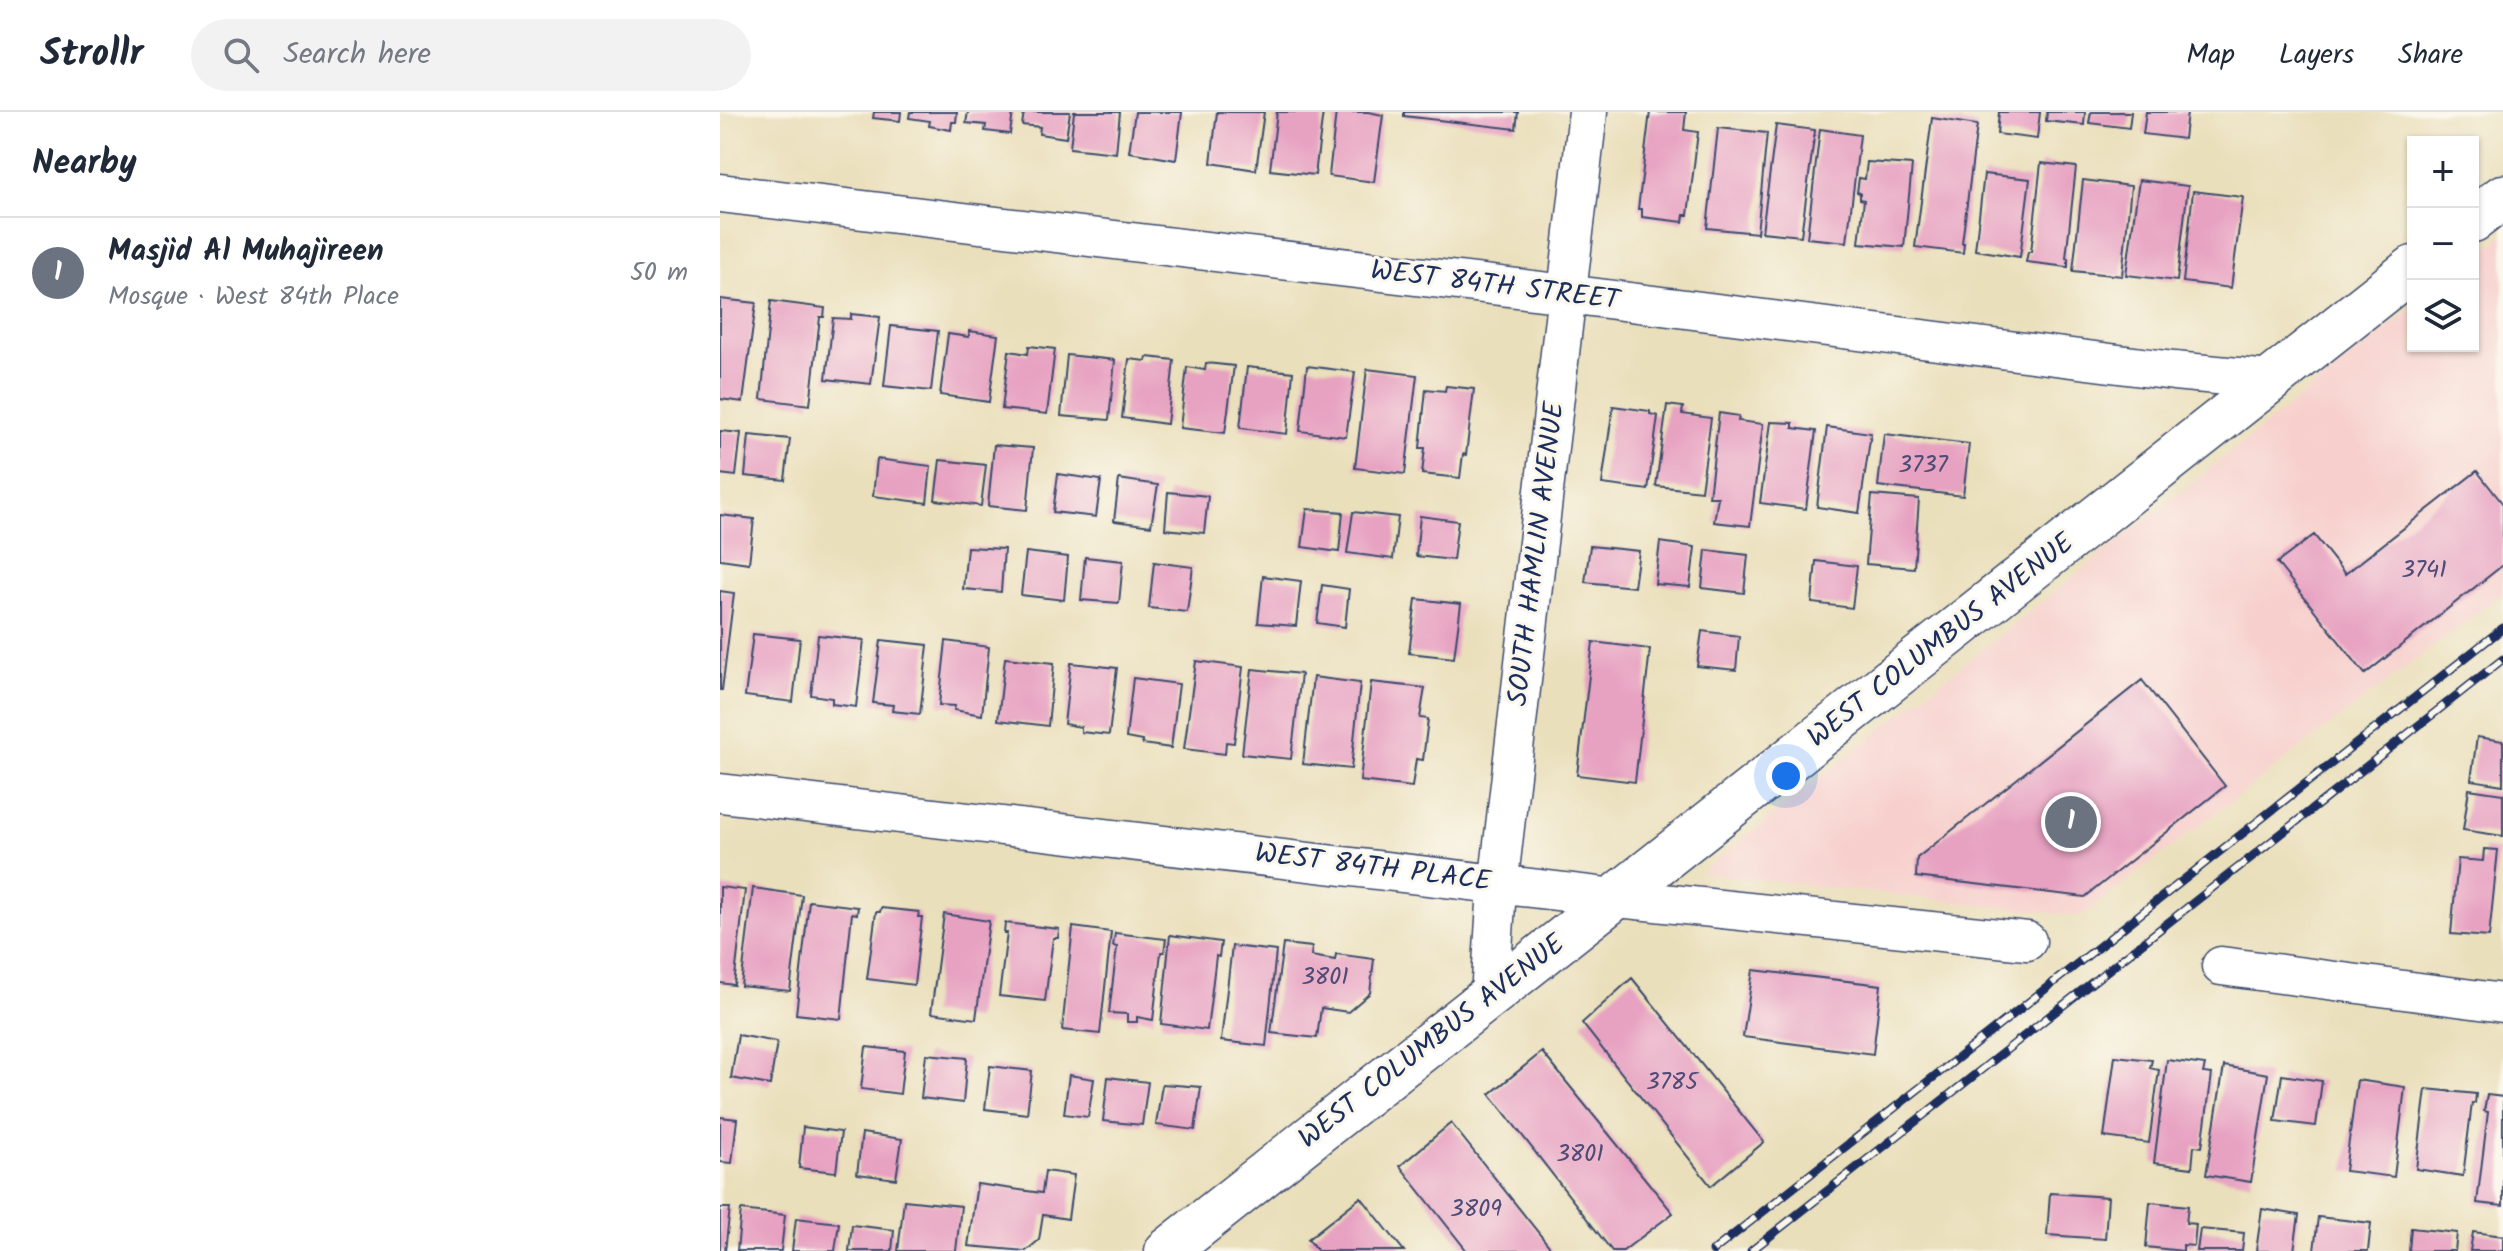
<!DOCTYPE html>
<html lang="en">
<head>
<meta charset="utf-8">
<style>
  :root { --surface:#fff; --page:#f2f2f3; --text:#1f2937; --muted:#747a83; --line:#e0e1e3; --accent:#1f6fb2 }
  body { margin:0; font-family:Kalam,sans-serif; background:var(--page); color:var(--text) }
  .controls { position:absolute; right:24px; top:24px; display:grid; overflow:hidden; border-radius:0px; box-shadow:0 2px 6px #0004 }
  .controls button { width:72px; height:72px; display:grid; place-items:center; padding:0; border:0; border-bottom:2px solid var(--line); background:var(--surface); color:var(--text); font:40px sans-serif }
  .you { position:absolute; left:1066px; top:664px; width:28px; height:28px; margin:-20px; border:6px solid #fff; border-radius:50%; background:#1a73e8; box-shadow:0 0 0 12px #1a73e833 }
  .badge { display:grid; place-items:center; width:52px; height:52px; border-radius:50%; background:var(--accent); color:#fff; font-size:26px; font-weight:700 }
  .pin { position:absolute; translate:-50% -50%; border:4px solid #fff; box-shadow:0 2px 8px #0006 }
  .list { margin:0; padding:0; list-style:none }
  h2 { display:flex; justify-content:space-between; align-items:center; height:104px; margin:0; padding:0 32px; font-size:34px }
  h2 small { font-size:26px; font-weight:400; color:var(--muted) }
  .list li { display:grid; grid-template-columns:52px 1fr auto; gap:24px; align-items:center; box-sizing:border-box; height:112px; padding:0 32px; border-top:2px solid var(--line) }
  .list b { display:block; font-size:30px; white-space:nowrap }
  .list p { margin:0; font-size:26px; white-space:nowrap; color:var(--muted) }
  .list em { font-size:26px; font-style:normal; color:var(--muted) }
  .icon { flex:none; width:44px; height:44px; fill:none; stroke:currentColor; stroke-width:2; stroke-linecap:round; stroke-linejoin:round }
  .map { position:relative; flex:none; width:1783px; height:1139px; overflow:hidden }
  header { display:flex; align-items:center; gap:48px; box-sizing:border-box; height:112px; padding:0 40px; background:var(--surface); border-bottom:2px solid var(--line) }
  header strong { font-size:38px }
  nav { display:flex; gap:44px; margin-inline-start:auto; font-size:28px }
  .search { width:560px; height:72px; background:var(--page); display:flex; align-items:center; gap:20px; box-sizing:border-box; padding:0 28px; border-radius:44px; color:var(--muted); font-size:30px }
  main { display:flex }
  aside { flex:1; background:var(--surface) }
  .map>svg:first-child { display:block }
  .built { fill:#f7d0cd }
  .building { fill:#e7a1c1 }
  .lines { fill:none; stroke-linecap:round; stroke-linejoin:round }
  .minor-casing { stroke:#3a496c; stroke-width:41 }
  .secondary-casing { stroke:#3a496c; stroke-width:47 }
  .minor { stroke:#fff; stroke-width:38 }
  .secondary { stroke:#fff; stroke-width:44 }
  .rail-casing { stroke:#1b2f5e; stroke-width:9 }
  .rail { stroke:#fbf7ec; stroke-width:6; stroke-dasharray:18; stroke-linecap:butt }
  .labels { text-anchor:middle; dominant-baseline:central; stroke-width:6; stroke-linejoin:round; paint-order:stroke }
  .number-label { font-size:24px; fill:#4e4c77 }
  .street-label { font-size:28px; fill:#1b2f5e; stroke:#fbf7ec }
</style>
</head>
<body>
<header>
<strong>Strollr</strong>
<div class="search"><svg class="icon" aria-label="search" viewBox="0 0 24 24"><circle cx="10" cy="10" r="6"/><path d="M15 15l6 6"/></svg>Search here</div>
<nav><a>Map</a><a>Layers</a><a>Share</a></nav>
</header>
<main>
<aside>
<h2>Nearby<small></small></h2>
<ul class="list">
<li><span class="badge" style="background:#6b7280">1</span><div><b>Masjid Al Muhajireen</b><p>Mosque · West 84th Place</p></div><em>50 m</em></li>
</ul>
</aside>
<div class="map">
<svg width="1783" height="1139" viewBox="0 0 1783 1139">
  <rect width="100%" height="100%" fill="#fbf7ec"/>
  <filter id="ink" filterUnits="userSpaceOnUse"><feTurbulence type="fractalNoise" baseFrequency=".0125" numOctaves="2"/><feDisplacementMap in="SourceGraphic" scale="16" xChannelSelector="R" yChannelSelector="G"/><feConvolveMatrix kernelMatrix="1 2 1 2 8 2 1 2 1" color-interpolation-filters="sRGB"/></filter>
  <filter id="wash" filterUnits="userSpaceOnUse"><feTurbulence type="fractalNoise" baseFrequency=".006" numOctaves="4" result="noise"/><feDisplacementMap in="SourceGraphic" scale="32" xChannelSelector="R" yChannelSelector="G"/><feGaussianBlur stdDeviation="1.8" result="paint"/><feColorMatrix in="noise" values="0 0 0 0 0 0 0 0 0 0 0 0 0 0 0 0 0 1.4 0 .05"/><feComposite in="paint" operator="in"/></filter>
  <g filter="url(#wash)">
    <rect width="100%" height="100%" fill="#eadfbb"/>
    <path class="built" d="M 1783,124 L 1783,481 L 1361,804 L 980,761 L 1693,196 L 1693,234 L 1753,234 L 1753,148 Z"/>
    <g id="blocks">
      <path class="building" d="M 154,0 L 181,0 L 180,9 L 153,6 Z
        M 190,0 L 237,0 L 236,10 L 232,10 L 231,18 L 209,14 L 210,9 L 189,6 Z
        M 248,0 L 293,0 L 290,22 L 265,19 L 266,13 L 246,11 Z
        M 304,0 L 350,0 L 346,26 L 319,22 L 320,15 L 302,13 Z
        M 354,0 L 400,0 L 396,41 L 350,36 Z
        M 415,0 L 462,0 L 456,48 L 409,40 Z
        M 497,0 L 544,0 L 536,58 L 491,51 Z
        M 557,0 L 603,0 L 595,63 L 550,58 Z
        M 616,0 L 648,0 L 663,3 L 654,70 L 609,64 Z
        M 684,0 L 798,0 L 796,17 L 684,4 Z
        M 930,0 L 966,0 L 964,18 L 978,20 L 968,103 L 964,103 L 963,110 L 922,105 L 922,97 L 918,97 Z
        M 1279,0 L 1320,0 L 1317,27 L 1277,22 Z
        M 1327,0 L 1365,0 L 1364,13 L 1326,9 Z
        M 1371,0 L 1411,0 L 1409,16 L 1369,11 Z
        M 1426,0 L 1467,0 L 1464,27 L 1423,22 Z
        M 1212,6 L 1257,13 L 1242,131 L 1244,131 L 1243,141 L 1195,135 Z
        M 1056,13 L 1095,18 L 1081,124 L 1042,120 Z
        M 998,16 L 1047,21 L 1037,121 L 987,116 Z
        M 1100,17 L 1140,23 L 1127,130 L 1087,126 Z
        M 1147,50 L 1192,53 L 1184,135 L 1139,131 L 1144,88 L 1140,87 L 1140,81 L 1137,80 L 1139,66 L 1145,67 Z
        M 1321,51 L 1356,55 L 1346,146 L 1348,147 L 1348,155 L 1306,150 L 1308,140 L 1311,140 Z
        M 1264,62 L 1310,67 L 1300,145 L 1255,138 Z
        M 1363,68 L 1411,74 L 1402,164 L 1353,159 Z
        M 1419,68 L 1468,74 L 1457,169 L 1406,163 Z
        M 1473,79 L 1523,85 L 1511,176 L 1463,170 Z
        M 0,187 L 36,191 L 23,290 L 0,287 Z
        M 51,189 L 105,196 L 104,205 L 100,205 L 90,293 L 41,287 Z
        M 131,202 L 160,205 L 151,272 L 106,267 L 113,206 L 131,207 Z
        M 171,214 L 218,219 L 211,279 L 164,274 Z
        M 249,219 L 278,223 L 269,290 L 220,283 L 228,222 L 249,225 Z
        M 309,234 L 335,237 L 327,302 L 282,297 L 289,239 L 308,242 Z
        M 347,243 L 395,248 L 389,308 L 341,304 Z
        M 427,245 L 454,248 L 447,312 L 402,306 L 409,247 L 426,249 Z
        M 486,251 L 514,254 L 505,321 L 460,316 L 467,255 L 485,258 Z
        M 587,254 L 635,260 L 626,325 L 580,319 Z
        M 527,255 L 573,260 L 567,322 L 520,316 Z
        M 647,257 L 697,263 L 685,362 L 635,356 Z
        M 726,274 L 754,277 L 746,343 L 743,342 L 740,366 L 702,362 L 705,336 L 700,336 L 706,277 L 725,279 Z
        M 947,293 L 963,295 L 962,302 L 991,306 L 981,379 L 936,374 Z
        M 893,294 L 930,299 L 930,302 L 938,304 L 928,378 L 882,372 Z
        M 999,301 L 1019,304 L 1018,309 L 1043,312 L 1030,414 L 994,410 L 998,385 L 989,385 Z
        M 1051,310 L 1073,311 L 1073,316 L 1096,319 L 1086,397 L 1040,391 Z
        M 1107,315 L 1151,321 L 1139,401 L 1097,395 Z
        M 0,319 L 21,321 L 16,364 L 0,362 Z
        M 1164,322 L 1249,332 L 1243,384 L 1158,374 Z
        M 29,323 L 70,327 L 65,368 L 25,364 Z
        M 274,333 L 313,336 L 307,398 L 268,394 Z
        M 157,347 L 211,354 L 207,391 L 153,384 Z
        M 220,348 L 266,353 L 261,394 L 215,388 Z
        M 1757,359 L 1783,392 L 1783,453 L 1645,562 L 1557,451 L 1594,423 L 1625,462 Z
        M 338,362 L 381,368 L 376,405 L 333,400 Z
        M 399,367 L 438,373 L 431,414 L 394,409 Z
        M 448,380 L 488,384 L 484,421 L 445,417 Z
        M 1152,383 L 1199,387 L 1194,456 L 1146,452 Z
        M 587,397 L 623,400 L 619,440 L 582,435 Z
        M 633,400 L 678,405 L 673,447 L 627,441 Z
        M 0,403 L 34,407 L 29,451 L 0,447 Z
        M 700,404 L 738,409 L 733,448 L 696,444 Z
        M 940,430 L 975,435 L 970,475 L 935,472 Z
        M 870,434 L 919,439 L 914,475 L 865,470 Z
        M 247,435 L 284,437 L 281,480 L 243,477 Z
        M 986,438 L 1028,443 L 1024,481 L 982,476 Z
        M 306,440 L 348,445 L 344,488 L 301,483 Z
        M 365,445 L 403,449 L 399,491 L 361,488 Z
        M 1096,449 L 1137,454 L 1132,496 L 1092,491 Z
        M 434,450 L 473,455 L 467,500 L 429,496 Z
        M 543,464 L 581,469 L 576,514 L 538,511 Z
        M 602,473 L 629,477 L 625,515 L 597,511 Z
        M 0,479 L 14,481 L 2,578 L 0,578 Z
        M 696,487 L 741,492 L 734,546 L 689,541 Z
        M 982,519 L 1019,524 L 1016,558 L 977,554 Z
        M 33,522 L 80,527 L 73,590 L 25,584 Z
        M 98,523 L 144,528 L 136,595 L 112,592 L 112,586 L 91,583 Z
        M 161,528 L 208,533 L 200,602 L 172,599 L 173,593 L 153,591 Z
        M 226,529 L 269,535 L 262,603 L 234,598 L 235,594 L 219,593 Z
        M 873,530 L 930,537 L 915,670 L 857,663 Z
        M 285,546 L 334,551 L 328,614 L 278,608 Z
        M 476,549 L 523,555 L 514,631 L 506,630 L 505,642 L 464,637 Z
        M 351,551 L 397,556 L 389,623 L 361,620 L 361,615 L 344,612 Z
        M 532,557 L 581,562 L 571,647 L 522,642 Z
        M 593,565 L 640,571 L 631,657 L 583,652 Z
        M 413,566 L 459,572 L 451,636 L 422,632 L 422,629 L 406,626 Z
        M 1422,568 L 1505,674 L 1365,785 L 1196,765 L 1197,746 Z
        M 651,570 L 705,576 L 700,606 L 708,607 L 703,648 L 696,647 L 692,675 L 640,669 Z
        M 1757,625 L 1783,629 L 1783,673 L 1751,668 Z
        M 1749,677 L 1783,682 L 1783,724 L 1743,718 Z
        M 1764,737 L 1778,738 L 1769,825 L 1731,822 L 1738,747 L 1763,749 Z
        M 0,775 L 25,778 L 14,873 L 0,871 Z
        M 33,776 L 82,783 L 70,879 L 21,874 Z
        M 89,789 L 138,795 L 137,802 L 132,801 L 121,907 L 76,902 Z
        M 161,796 L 199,800 L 198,805 L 202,805 L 194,873 L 147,867 L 156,800 L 160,800 Z
        M 224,802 L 269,809 L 256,907 L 211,901 Z
        M 285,811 L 339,817 L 338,826 L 333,826 L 325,889 L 279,884 L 287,821 L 284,821 Z
        M 353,815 L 391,820 L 380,922 L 342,918 Z
        M 395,821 L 446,827 L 444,840 L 441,840 L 433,908 L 417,905 L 417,910 L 407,910 L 407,902 L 389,901 L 397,835 L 393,834 Z
        M 450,823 L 501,830 L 499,845 L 496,844 L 487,918 L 441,912 Z
        M 563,832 L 592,835 L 591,844 L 615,848 L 616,842 L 654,847 L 650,881 L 628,900 L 601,896 L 597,926 L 551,921 Z
        M 512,834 L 556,839 L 546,934 L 501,929 Z
        M 1033,858 L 1161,873 L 1153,942 L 1023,925 Z
        M 912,866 L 1044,1030 L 991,1074 L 862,911 Z
        M 18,923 L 57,930 L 50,973 L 11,966 Z
        M 146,935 L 185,939 L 180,982 L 141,977 Z
        M 822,940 L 953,1101 L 903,1139 L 892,1139 L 770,982 Z
        M 206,942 L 247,946 L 243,991 L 201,986 Z
        M 1395,944 L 1432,948 L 1430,956 L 1439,958 L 1429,1031 L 1384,1025 Z
        M 1447,948 L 1485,953 L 1483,961 L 1492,962 L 1482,1035 L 1474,1034 L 1472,1056 L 1434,1051 Z
        M 270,954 L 312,959 L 307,1002 L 265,997 Z
        M 1504,954 L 1548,962 L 1531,1070 L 1486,1063 Z
        M 349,963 L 374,967 L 368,1005 L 344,1002 Z
        M 1562,963 L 1602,969 L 1596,1014 L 1555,1009 Z
        M 388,965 L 428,970 L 422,1013 L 383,1009 Z
        M 1637,968 L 1685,975 L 1674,1065 L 1625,1059 Z
        M 442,972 L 481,975 L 475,1018 L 436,1013 Z
        M 1706,977 L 1756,982 L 1755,991 L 1752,991 L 1743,1064 L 1696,1057 Z
        M 1767,983 L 1783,985 L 1783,1094 L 1757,1091 L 1768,1000 L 1764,999 Z
        M 0,1005 L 17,1007 L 12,1051 L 0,1050 Z
        M 731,1011 L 833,1139 L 747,1139 L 680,1054 Z
        M 83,1015 L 121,1020 L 116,1060 L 79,1056 Z
        M 142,1021 L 182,1027 L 176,1067 L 137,1062 Z
        M 325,1059 L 354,1063 L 348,1107 L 323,1103 L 319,1128 L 306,1139 L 248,1134 L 257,1072 L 322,1081 Z
        M 1330,1081 L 1388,1085 L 1385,1127 L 1327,1123 Z
        M 641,1085 L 684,1139 L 598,1139 L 588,1127 Z
        M 184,1088 L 241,1094 L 236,1139 L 178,1139 Z
        M 1430,1090 L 1468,1094 L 1466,1111 L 1476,1112 L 1474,1134 L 1463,1133 L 1463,1139 L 1426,1135 Z
        M 0,1096 L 10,1096 L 5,1139 L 0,1139 Z
        M 1542,1097 L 1579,1103 L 1574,1139 L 1536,1139 Z
        M 21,1098 L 65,1103 L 61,1139 L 17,1139 Z
        M 1598,1105 L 1651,1111 L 1648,1139 L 1594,1139 Z
        M 76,1106 L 119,1111 L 115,1139 L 72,1139 Z
        M 132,1113 L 174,1118 L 172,1139 L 129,1139 Z
        M 1691,1116 L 1737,1121 L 1735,1139 L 1689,1139 Z
        M 1480,1117 L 1524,1121 L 1522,1139 L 1477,1139 Z
        M 1753,1120 L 1783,1124 L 1783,1139 L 1750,1139 Z"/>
    </g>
  </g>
  <g filter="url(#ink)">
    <use href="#blocks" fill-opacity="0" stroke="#3a496c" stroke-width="2"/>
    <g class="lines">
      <defs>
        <path id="minor" d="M 0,81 L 847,182 L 1454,259 L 1550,268
          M 0,681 L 896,786 L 1307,829
          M 1501,854 L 1783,891
          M 770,884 L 776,792 L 868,0"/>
        <path id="secondary" d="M 1753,108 L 1783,85
          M 447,1139 L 1693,156"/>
      </defs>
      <use href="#minor" class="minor-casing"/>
      <use href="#secondary" class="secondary-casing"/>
      <use href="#minor" class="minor"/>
      <use href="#secondary" class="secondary"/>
      <defs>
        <path id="rail" d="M 993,1139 L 1783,516
          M 1031,1139 L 1783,547"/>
      </defs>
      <use href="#rail" class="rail-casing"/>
      <use href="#rail" class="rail"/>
    </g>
  </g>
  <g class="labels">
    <g class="number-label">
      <text x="1203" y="353">3737</text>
      <text x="1704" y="458">3741</text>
      <text x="605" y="865">3801</text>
      <text x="952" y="970">3785</text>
      <text x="860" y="1042">3801</text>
      <text x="756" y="1097">3809</text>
    </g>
    <g class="street-label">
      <text transform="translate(775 174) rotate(7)">WEST 84TH STREET</text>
      <text transform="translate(817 442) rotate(-83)">SOUTH HAMLIN AVENUE</text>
      <text transform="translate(1221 529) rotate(-38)">WEST COLUMBUS AVENUE</text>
      <text transform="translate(653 756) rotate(7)">WEST 84TH PLACE</text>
      <text transform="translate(712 930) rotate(-38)">WEST COLUMBUS AVENUE</text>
    </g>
  </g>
</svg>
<div class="controls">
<button>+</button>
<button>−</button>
<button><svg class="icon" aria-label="layers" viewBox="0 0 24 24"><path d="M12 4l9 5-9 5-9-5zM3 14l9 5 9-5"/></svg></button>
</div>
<div class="you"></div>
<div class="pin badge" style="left:1351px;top:710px;background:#6b7280">1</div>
</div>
</main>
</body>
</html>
